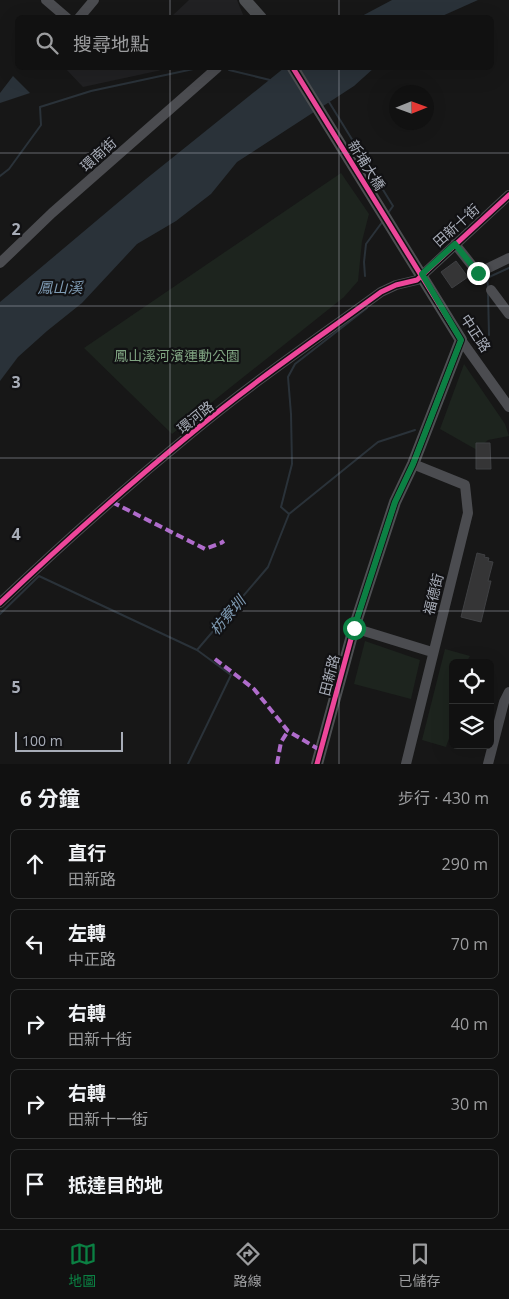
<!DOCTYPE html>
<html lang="zh-TW">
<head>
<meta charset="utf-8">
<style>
  :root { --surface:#111; --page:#1e1f1f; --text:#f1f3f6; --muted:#9c9d9f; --line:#303131; --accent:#0b8043 }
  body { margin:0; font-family:"Open Sans","Noto Sans TC",sans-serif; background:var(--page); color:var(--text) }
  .controls { position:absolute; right:15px; bottom:15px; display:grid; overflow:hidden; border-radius:8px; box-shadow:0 5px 20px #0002 }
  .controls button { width:45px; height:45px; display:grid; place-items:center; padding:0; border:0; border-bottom:1px solid var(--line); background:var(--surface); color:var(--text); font:25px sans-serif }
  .compass { position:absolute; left:389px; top:85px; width:45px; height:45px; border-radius:50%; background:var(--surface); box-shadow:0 5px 20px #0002; rotate:89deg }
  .scale { position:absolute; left:15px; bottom:12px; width:108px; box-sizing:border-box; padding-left:5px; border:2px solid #a8adb8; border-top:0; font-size:14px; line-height:18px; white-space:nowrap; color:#a8adb8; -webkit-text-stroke:4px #111113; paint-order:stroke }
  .stop { position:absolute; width:15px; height:15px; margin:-11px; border:4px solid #0b8043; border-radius:50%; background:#fff }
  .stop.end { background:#0b8043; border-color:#fff; box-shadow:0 1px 5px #0008 }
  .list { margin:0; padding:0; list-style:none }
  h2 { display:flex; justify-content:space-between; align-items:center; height:65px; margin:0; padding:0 20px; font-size:21px }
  h2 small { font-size:16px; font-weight:400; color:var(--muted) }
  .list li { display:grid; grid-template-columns:32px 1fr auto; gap:15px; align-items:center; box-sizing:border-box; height:70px; margin:0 10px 10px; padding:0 10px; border:1px solid var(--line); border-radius:8px }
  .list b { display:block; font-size:19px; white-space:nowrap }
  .list p { margin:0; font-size:16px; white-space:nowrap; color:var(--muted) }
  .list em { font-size:16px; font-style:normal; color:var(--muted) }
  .icon { flex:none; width:28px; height:28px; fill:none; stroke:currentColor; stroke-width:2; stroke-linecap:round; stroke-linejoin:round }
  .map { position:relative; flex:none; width:509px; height:764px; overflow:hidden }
  .search { position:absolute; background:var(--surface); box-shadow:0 5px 20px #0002; left:15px; right:15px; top:15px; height:55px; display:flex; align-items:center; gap:12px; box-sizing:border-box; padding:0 18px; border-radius:8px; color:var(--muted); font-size:19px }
  .sheet { height:465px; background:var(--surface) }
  nav { display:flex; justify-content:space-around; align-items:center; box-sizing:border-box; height:70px; border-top:1px solid var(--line); background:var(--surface); font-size:14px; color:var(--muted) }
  nav a { display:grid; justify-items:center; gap:2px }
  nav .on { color:var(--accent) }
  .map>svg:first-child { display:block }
  .built { fill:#212123 }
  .green { fill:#1d241e }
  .water { fill:#2a3239 }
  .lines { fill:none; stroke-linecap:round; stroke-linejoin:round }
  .stream { stroke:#2a3239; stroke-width:2 }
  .building { fill:#353536; stroke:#3f4043 }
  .minor { stroke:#4b4c50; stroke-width:10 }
  .major { stroke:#4d4f52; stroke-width:12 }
  .quiet { stroke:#b06ccc; stroke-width:4; stroke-dasharray:8 4; stroke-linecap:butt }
  .cycleway-casing { stroke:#111113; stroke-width:8 }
  .cycleway { stroke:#ed469a; stroke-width:5 }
  .route { stroke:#0b8043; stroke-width:6 }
  .grid { fill:none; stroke:#a8adb8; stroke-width:1; stroke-opacity:0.55 }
  .labels { text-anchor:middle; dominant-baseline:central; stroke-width:4.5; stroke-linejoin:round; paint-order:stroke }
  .street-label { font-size:14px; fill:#a8adb8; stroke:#111113 }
  .park-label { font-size:14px; fill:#7fa381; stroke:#111113 }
  .water-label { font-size:15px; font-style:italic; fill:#7f9bb3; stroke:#111113 }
  .grid-label { font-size:16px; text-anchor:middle; font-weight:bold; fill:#a8adb8; stroke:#111113; stroke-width:4.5; stroke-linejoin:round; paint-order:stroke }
</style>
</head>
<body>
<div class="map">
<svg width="509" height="764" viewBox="0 0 509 764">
  <rect width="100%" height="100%" fill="#171717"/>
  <path class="built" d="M 189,0 L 237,0 L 244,17 L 171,17 Z
    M 65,68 L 171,68 L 83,87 Z"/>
  <path class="green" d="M 341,173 L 369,214 L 362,241 L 358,281 L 344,297 L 172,434 L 84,348 Z
    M 464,364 L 505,424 L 509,436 L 488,440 L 477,450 L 440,429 Z
    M 365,641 L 420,660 L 411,699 L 354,684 Z
    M 445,649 L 470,656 L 466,663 L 453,663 L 453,727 L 446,747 L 422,740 Z"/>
  <path class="water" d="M 392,0 L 478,0 L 440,17 L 360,17 Z
    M 284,68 L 374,68 L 354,86 L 237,162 L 211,194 L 176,221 L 137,244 L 82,303 L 47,331 L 18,357 L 0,381 L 0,302 L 146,179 Z
    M 13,76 L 30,93 L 0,103 L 0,93 Z"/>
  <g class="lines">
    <path class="stream" d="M 229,70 L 270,80
      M 329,102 L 393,206 L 388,213
      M 0,176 L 9,169 L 41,125 L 40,107 L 91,91 L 198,68
      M 365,276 L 364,262 L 366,244 L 383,221
      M 488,287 L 487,278 L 509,268
      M 488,292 L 489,335
      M 289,514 L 281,507 L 292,464 L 291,414 L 288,377 L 295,364 L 367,308
      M 0,614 L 39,576 L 197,650 L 231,675 L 188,764
      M 197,650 L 268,567 L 289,514 L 378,442 L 415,430"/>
  </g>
  <path class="building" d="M 456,261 L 468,277 L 452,288 L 441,272 Z
    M 476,443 L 490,443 L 491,469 L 476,469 Z
    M 477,553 L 485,555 L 484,557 L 489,558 L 488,561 L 493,562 L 488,581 L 491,581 L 481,622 L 461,617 Z"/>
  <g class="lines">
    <path class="minor" d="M 46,0 L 67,18
      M 79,18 L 94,0
      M 455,244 L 478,273 L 509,258
      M 0,263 L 52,213 L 217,68
      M 491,290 L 509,314
      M 461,340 L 509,407
      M 0,603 C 62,544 127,486 193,432 C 253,382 318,338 381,292 L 396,285 L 417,280 L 509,195
      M 354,628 L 432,652
      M 406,764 L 468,513 L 465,485 L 413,464
      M 488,764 L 504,702 L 509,692"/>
    <path class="major" d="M 245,0 L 261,18
      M 293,68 L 461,340 L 413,464 L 395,502 L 354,628 L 317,764"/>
    <path class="quiet" d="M 112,502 L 205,549 L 221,543 L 224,541
      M 215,659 L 254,689 L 288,731 L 320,750
      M 277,764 L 281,742 L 288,731"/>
    <defs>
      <path id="cycleway" d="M 293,68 L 461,340 L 413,464 L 395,502 L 354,628 L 317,764
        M 0,603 C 62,544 127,486 193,432 C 253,382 318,338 381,292 L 396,285 L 417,280 L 509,195"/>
    </defs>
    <use href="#cycleway" class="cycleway-casing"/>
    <use href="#cycleway" class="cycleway"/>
  </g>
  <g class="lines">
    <path class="route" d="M 354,628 L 395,502 L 413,464 L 461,340 L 422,274 L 455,244 L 478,273"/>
  </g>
  <path class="grid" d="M 170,0 L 170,18M 339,0 L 339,18M 170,68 L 170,764M 339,68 L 339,764M 0,153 L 509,153M 0,306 L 509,306M 0,458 L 509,458M 0,611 L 509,611"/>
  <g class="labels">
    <g class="street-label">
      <text transform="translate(98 154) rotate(-42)">環南街</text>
      <text transform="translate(367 165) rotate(58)">新埔大橋</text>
      <text transform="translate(456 225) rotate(-42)">田新十街</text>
      <text transform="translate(476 333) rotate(57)">中正路</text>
      <text transform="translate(195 417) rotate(-39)">環河路</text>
      <text transform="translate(433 594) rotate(-76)">福德街</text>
      <text transform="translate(329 675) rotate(-75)">田新路</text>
    </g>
    <g class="park-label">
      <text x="177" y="355">鳳山溪河濱運動公園</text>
    </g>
    <g class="water-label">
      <text x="60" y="287">鳳山溪</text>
      <text transform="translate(227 615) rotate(-49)">枋寮圳</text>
    </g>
  </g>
  <g class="grid-label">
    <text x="16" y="235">2</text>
    <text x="16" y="388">3</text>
    <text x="16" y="540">4</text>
    <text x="16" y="693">5</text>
  </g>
</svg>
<div class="controls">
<button><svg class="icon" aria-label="locate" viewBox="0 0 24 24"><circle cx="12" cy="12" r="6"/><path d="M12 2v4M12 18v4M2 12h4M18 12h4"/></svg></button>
<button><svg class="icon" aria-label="layers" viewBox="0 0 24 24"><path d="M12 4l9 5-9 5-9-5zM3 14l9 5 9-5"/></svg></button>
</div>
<svg class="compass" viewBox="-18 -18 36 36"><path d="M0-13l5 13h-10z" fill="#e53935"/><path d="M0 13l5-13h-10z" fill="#9c9d9f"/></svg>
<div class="scale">100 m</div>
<div class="stop" style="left:354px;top:628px"></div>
<div class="stop end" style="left:478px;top:273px"></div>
<div class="search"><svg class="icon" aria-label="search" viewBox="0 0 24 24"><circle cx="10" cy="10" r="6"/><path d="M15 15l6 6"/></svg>搜尋地點</div>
</div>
<section class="sheet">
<h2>6 分鐘<small>步行 · 430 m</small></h2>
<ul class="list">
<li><svg class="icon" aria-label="ahead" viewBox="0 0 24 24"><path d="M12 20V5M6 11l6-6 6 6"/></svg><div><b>直行</b><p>田新路</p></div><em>290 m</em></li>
<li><svg class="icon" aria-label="left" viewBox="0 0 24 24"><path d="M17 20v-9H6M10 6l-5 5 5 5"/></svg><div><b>左轉</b><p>中正路</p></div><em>70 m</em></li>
<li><svg class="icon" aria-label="right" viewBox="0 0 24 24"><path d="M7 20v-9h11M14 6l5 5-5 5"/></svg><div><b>右轉</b><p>田新十街</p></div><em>40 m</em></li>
<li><svg class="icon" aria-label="right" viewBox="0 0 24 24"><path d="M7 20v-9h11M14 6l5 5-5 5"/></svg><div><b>右轉</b><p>田新十一街</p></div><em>30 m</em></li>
<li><svg class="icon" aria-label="arrive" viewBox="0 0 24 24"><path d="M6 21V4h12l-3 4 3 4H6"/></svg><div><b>抵達目的地</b></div></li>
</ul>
</section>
<nav>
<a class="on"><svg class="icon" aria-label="map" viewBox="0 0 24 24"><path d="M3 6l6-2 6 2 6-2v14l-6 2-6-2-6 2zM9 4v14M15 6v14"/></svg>地圖</a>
<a><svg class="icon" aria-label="directions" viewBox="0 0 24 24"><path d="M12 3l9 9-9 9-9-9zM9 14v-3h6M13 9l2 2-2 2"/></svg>路線</a>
<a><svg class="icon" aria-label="saved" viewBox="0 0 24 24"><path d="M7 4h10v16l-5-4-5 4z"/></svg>已儲存</a>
</nav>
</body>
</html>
